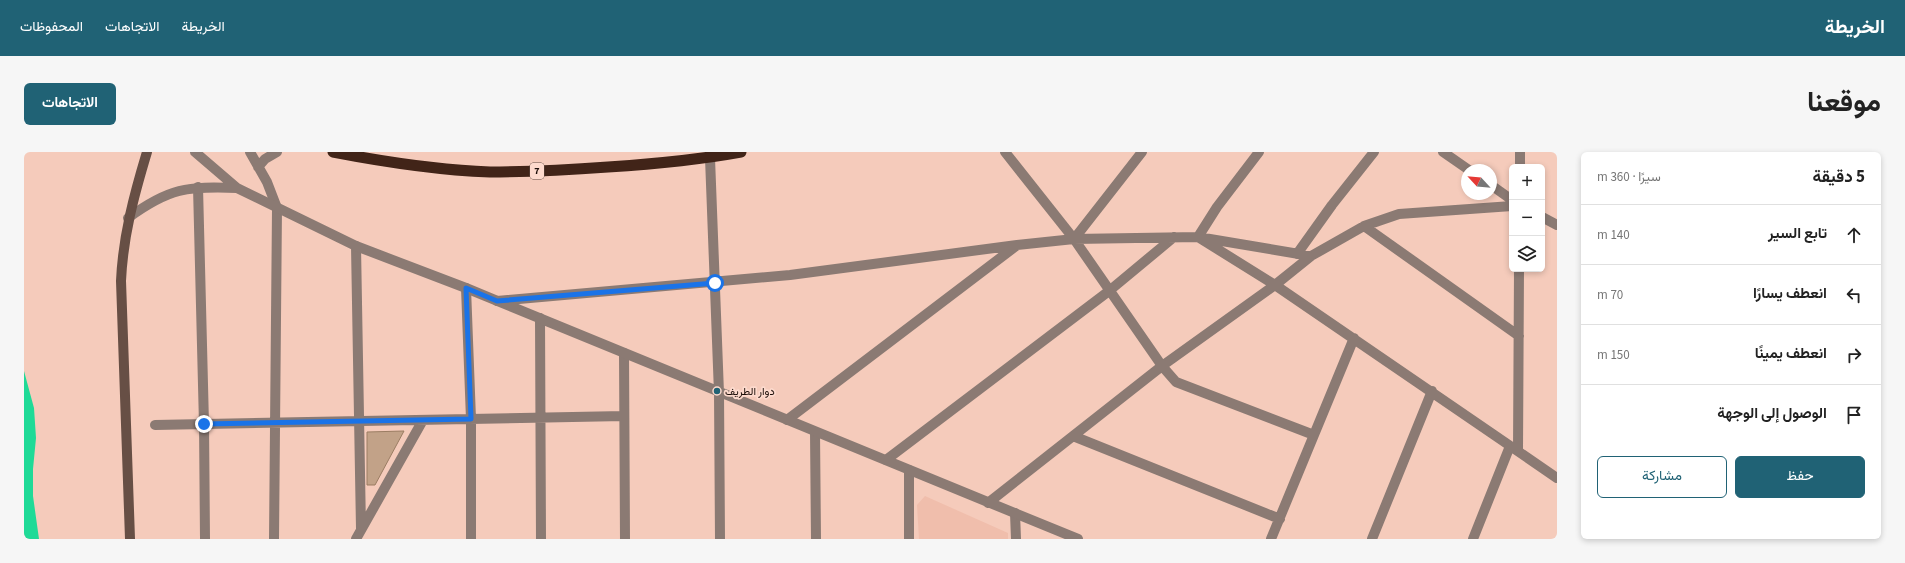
<!DOCTYPE html>
<html lang="ar">
<head>
<meta charset="utf-8">
<style>
  :root { --surface:#fff; --page:#f6f6f6; --text:#222; --muted:#767676; --line:#e0e0e0; --accent:#206275 }
  body { margin:0; font-family:"Source Sans 3",Vazirmatn,sans-serif; background:var(--page); color:var(--text); direction:rtl }
  .controls { position:absolute; right:12px; top:12px; display:grid; overflow:hidden; border-radius:6px; box-shadow:0 2px 6px #0003 }
  .controls button { width:36px; height:36px; display:grid; place-items:center; padding:0; border:0; border-bottom:1px solid var(--line); background:var(--surface); color:var(--text); font:20px sans-serif }
  .compass { position:absolute; left:1437px; top:12px; width:36px; height:36px; border-radius:50%; background:var(--surface); box-shadow:0 2px 6px #0003; rotate:296deg }
  .stop { position:absolute; width:12px; height:12px; margin:-9px; border:3px solid #1a73e8; border-radius:50%; background:#fff }
  .stop.end { background:#1a73e8; border-color:#fff; box-shadow:0 1px 4px #0008 }
  .list { margin:0; padding:0; list-style:none }
  h2 { display:flex; justify-content:space-between; align-items:center; height:52px; margin:0; padding:0 16px; font-size:17px }
  h2 small { font-size:13px; font-weight:400; color:var(--muted) }
  .list li { display:grid; grid-template-columns:26px 1fr auto; gap:12px; align-items:center; box-sizing:border-box; height:60px; padding:0 16px; border-top:1px solid var(--line) }
  .list b { display:block; font-size:15px; white-space:nowrap }
  .list em { font-size:13px; font-style:normal; color:var(--muted) }
  .actions { display:flex; gap:8px; padding:12px 16px }
  .actions a { flex:1; padding:9px 0; border:1px solid var(--accent); border-radius:6px; text-align:center; font-size:14px; color:var(--accent) }
  .actions .main { background:var(--accent); color:#fff }
  .icon { flex:none; width:22px; height:22px; fill:none; stroke:currentColor; stroke-width:2; stroke-linecap:round; stroke-linejoin:round }
  .map { position:relative; flex:none; width:1533px; height:387px; overflow:hidden; direction:ltr; border-radius:6px }
  header { display:flex; align-items:center; gap:24px; box-sizing:border-box; height:56px; padding:0 20px; background:var(--accent); color:#fff }
  header strong { font-size:19px }
  nav { display:flex; gap:22px; margin-inline-start:auto; font-size:14px }
  .intro { display:flex; align-items:center; justify-content:space-between; box-sizing:border-box; height:96px; padding:0 24px }
  h1 { margin:0; font-size:28px }
  .button { padding:10px 18px; border-radius:6px; background:var(--accent); color:#fff; font-size:14px; font-weight:700 }
  main { display:flex; gap:24px; padding:0 24px }
  aside { flex:1; background:var(--surface); border-radius:6px; box-shadow:0 2px 6px #0003 }
  .map>svg:first-child { display:block }
  .built { fill:#f0beac }
  .water { fill:#1fda97 }
  .building { fill:#c2a288; stroke:#9b7d63 }
  .lines { fill:none; stroke-linecap:round; stroke-linejoin:round }
  .minor { stroke:#8b7a73; stroke-width:10 }
  .tertiary { stroke:#8b7a73; stroke-width:10 }
  .secondary { stroke:#674f45; stroke-width:10 }
  .trunk { stroke:#412418; stroke-width:11 }
  .route { stroke:#1a73e8; stroke-width:5 }
  .poi-dot { fill:#206275; stroke:#fddacd; stroke-width:1.5 }
  .labels { text-anchor:middle; dominant-baseline:central; stroke-width:3.5; stroke-linejoin:round; paint-order:stroke }
  .shield { fill:#fddacd; stroke:#5f4a43; stroke-width:1 }
  .shield-label { font-size:10px; font-weight:bold; fill:#1b0d08 }
  .poi-label { font-size:11px; fill:#1b0d08; stroke:#fddacd; text-anchor:start }
</style>
</head>
<body>
<header>
<strong>الخريطة</strong>
<nav><a>الخريطة</a><a>الاتجاهات</a><a>المحفوظات</a></nav>
</header>
<div class="intro"><h1>موقعنا</h1><a class="button">الاتجاهات</a></div>
<main>
<aside>
<h2>5 دقيقة<small>سيرًا · 360 m</small></h2>
<ul class="list">
<li><svg class="icon" aria-label="ahead" viewBox="0 0 24 24"><path d="M12 20V5M6 11l6-6 6 6"/></svg><div><b>تابع السير</b></div><em>140 m</em></li>
<li><svg class="icon" aria-label="left" viewBox="0 0 24 24"><path d="M17 20v-9H6M10 6l-5 5 5 5"/></svg><div><b>انعطف يسارًا</b></div><em>70 m</em></li>
<li><svg class="icon" aria-label="right" viewBox="0 0 24 24"><path d="M7 20v-9h11M14 6l5 5-5 5"/></svg><div><b>انعطف يمينًا</b></div><em>150 m</em></li>
<li><svg class="icon" aria-label="arrive" viewBox="0 0 24 24"><path d="M6 21V4h12l-3 4 3 4H6"/></svg><div><b>الوصول إلى الوجهة</b></div></li>
</ul>
<div class="actions"><a class="main">حفظ</a><a>مشاركة</a></div>
</aside>
<div class="map">
<svg width="1533" height="387" viewBox="0 0 1533 387">
  <rect width="100%" height="100%" fill="#f5cbbb"/>
  <path class="built" d="M 901,344 L 984,381 L 984,387 L 895,387 L 893,353 Z"/>
  <path class="water" d="M 0,219 L 10,256 L 12,286 L 9,317 L 9,344 L 15,387 L 0,387 Z"/>
  <path class="building" d="M 380,279 L 351,333 L 343,333 L 343,280 Z"/>
  <g class="lines">
    <path class="minor" d="M 226,0 L 243,30 L 253,56 L 250,387
      M 981,0 L 1050,87 L 1138,214 L 1152,230 L 1290,283
      M 1235,0 L 1193,55 L 1174,85 L 1251,133 L 1533,326
      M 1419,0 L 1445,18
      M 234,15 L 241,7 L 253,0
      M 1496,15 L 1496,0
      M 1467,33 L 1488,48
      M 174,35 L 180,272 L 181,387
      M 1518,65 L 1533,73
      M 1340,74 L 1495,184
      M 1050,87 L 1118,0
      M 332,94 L 337,377
      M 1273,102 L 1308,53 L 1350,0
      M 442,136 L 447,267 L 447,387
      M 473,149 L 766,123 L 993,93 L 1050,87 L 1174,85 L 1287,104
      M 516,166 L 517,387
      M 600,201 L 601,387
      M 763,268 L 992,94
      M 131,273 L 600,264
      M 791,280 L 792,387
      M 1049,284 L 1256,367
      M 1494,299 L 1495,117
      M 862,308 L 1085,139 L 1150,85
      M 885,318 L 885,387
      M 964,351 L 1138,214 L 1251,133 L 1287,104 L 1340,74 L 1375,62 L 1488,54
      M 991,361 L 992,387
      M 332,387 L 399,268
      M 1247,387 L 1330,186
      M 1348,387 L 1408,239
      M 1449,387 L 1486,294"/>
    <path class="tertiary" d="M 171,0 L 213,36 L 332,94 L 442,136 L 1054,387
      M 686,6 L 695,241 L 696,387
      M 104,66 C 145,36 163,34 213,36"/>
    <path class="secondary" d="M 106,387 L 97,129 C 99,84 110,43 123,0"/>
    <path class="trunk" d="M 309,0 C 361,10 413,18 466,20 C 505,20 545,18 584,15 C 629,12 673,8 717,0"/>
  </g>
  <g class="lines">
    <path class="route" d="M 180,272 L 447,267 L 442,136 L 473,149 L 691,131"/>
  </g>
  <circle class="poi-dot" cx="693" cy="239" r="4"/>
  <g class="labels">
    <rect class="shield" x="506" y="11" width="14" height="16" rx="3"/>
    <g class="shield-label">
      <text x="513" y="19">7</text>
    </g>
    <g class="poi-label">
      <text x="701" y="239">دوار الطريف</text>
    </g>
  </g>
</svg>
<div class="controls">
<button>+</button>
<button>−</button>
<button><svg class="icon" aria-label="layers" viewBox="0 0 24 24"><path d="M12 4l9 5-9 5-9-5zM3 14l9 5 9-5"/></svg></button>
</div>
<svg class="compass" viewBox="-18 -18 36 36"><path d="M0-13l5 13h-10z" fill="#e53935"/><path d="M0 13l5-13h-10z" fill="#767676"/></svg>
<div class="stop" style="left:691px;top:131px"></div>
<div class="stop end" style="left:180px;top:272px"></div>
</div>
</main>
</body>
</html>
